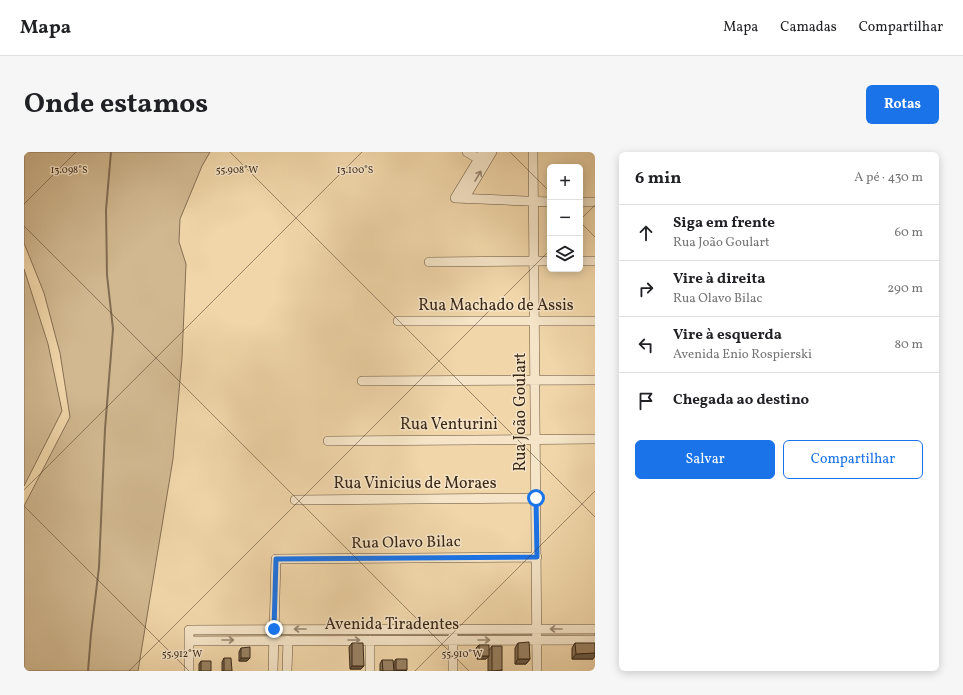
<!DOCTYPE html>
<html lang="pt">
<head>
<meta charset="utf-8">
<style>
  :root { --surface:#fff; --page:#f6f6f6; --text:#202124; --muted:#757577; --line:#e0e0e0; --accent:#1a73e8 }
  body { margin:0; font-family:Vollkorn,serif; background:var(--page); color:var(--text) }
  .controls { position:absolute; right:12px; top:12px; display:grid; overflow:hidden; border-radius:6px; box-shadow:0 2px 10px #0003 }
  .controls button { width:36px; height:36px; display:grid; place-items:center; padding:0; border:0; border-bottom:1px solid var(--line); background:var(--surface); color:var(--text); font:20px sans-serif }
  .stop { position:absolute; width:12px; height:12px; margin:-9px; border:3px solid #1a73e8; border-radius:50%; background:#fff }
  .stop.end { background:#1a73e8; border-color:#fff; box-shadow:0 1px 4px #0008 }
  .list { margin:0; padding:0; list-style:none }
  h2 { display:flex; justify-content:space-between; align-items:center; height:52px; margin:0; padding:0 16px; font-size:17px }
  h2 small { font-size:13px; font-weight:400; color:var(--muted) }
  .list li { display:grid; grid-template-columns:26px 1fr auto; gap:12px; align-items:center; box-sizing:border-box; height:56px; padding:0 16px; border-top:1px solid var(--line) }
  .list b { display:block; font-size:15px; white-space:nowrap }
  .list p { margin:0; font-size:13px; white-space:nowrap; color:var(--muted) }
  .list em { font-size:13px; font-style:normal; color:var(--muted) }
  .actions { display:flex; gap:8px; padding:12px 16px }
  .actions a { flex:1; padding:9px 0; border:1px solid var(--accent); border-radius:6px; text-align:center; font-size:14px; color:var(--accent) }
  .actions .main { background:var(--accent); color:#fff }
  .icon { flex:none; width:22px; height:22px; fill:none; stroke:currentColor; stroke-width:2; stroke-linecap:round; stroke-linejoin:round }
  .map { position:relative; flex:none; width:571px; height:519px; overflow:hidden; border-radius:6px }
  header { display:flex; align-items:center; gap:24px; box-sizing:border-box; height:56px; padding:0 20px; background:var(--surface); border-bottom:1px solid var(--line) }
  header strong { font-size:19px }
  nav { display:flex; gap:22px; margin-inline-start:auto; font-size:14px }
  .intro { display:flex; align-items:center; justify-content:space-between; box-sizing:border-box; height:96px; padding:0 24px }
  h1 { margin:0; font-size:28px }
  .button { padding:10px 18px; border-radius:6px; background:var(--accent); color:#fff; font-size:14px; font-weight:700 }
  main { display:flex; gap:24px; padding:0 24px }
  aside { flex:1; background:var(--surface); border-radius:6px; box-shadow:0 2px 10px #0003 }
  .map>svg:first-child { display:block }
  .green { fill:#d1b890; stroke:#867054 }
  .lines { fill:none; stroke-linecap:round; stroke-linejoin:round }
  .stream { stroke:#826d52; stroke-width:2 }
  .minor-casing { stroke:#68543c; stroke-width:10 }
  .minor { stroke:#f5e4c7; stroke-width:9 }
  .wall { fill:#847055; stroke:#3a2818 }
  .shaded-wall { fill:#6b5b45; stroke:#3a2818 }
  .building { fill:#998263; stroke:#3a2818 }
  .oneway { stroke:#988670 }
  .route { stroke:#1a73e8; stroke-width:5 }
  .ticks { fill:none; stroke:#3a2818; stroke-width:1; stroke-opacity:0.45 }
  .labels { text-anchor:middle; dominant-baseline:central; stroke-width:3; stroke-linejoin:round; paint-order:stroke }
  .street-label { font-size:16px; fill:#3a2818; stroke:#f5e4c7 }
  .ticks-label { font-size:10px; text-anchor:middle; fill:#3a2818; stroke:#f5e4c7; stroke-width:3; stroke-linejoin:round; paint-order:stroke }
</style>
</head>
<body>
<header>
<strong>Mapa</strong>
<nav><a>Mapa</a><a>Camadas</a><a>Compartilhar</a></nav>
</header>
<div class="intro"><h1>Onde estamos</h1><a class="button">Rotas</a></div>
<main>
<div class="map">
<svg width="571" height="519" viewBox="0 0 571 519">
  <rect width="100%" height="100%" fill="#f0d6a9"/>
  <filter id="stains"><feTurbulence type="fractalNoise" baseFrequency=".005" numOctaves="4"/><feColorMatrix values="0 0 0 0 .2 0 0 0 0 .09 0 0 0 0 .02 0 0 0 .5 -.17"/></filter>
  <radialGradient id="worn" r=".72"><stop offset=".6" stop-color="#630" stop-opacity="0"/><stop offset="1" stop-color="#630" stop-opacity=".3"/></radialGradient>
  <path class="green" d="M 0,0 L 186,0 L 178,14 L 156,67 L 155,90 L 162,112 L 158,206 L 149,307 L 114,519 L 0,519 L 0,354 L 46,265 L 36,201 L 20,141 L 0,91 Z
    M 0,117 L 24,192 L 38,259 L 0,334 Z
    M 434,478 L 507,478 L 507,483 L 434,483 Z
    M 516,478 L 571,478 L 571,484 L 516,484 Z
    M 426,479 L 426,484 L 252,485 L 252,480 Z
    M 170,481 L 247,481 L 247,485 L 170,486 Z"/>
  <g class="lines">
    <path class="stream" d="M 64,519 L 67,482 L 75,415 L 81,277 L 89,177 L 83,123 L 82,58 L 87,0"/>
    <defs>
      <path id="minor" d="M 443,0 L 455,7
        M 459,0 L 431,46 L 526,50
        M 509,0 L 513,519
        M 440,47 L 468,0
        M 556,50 L 571,50
        M 556,109 L 571,109
        M 405,110 L 526,109
        M 374,169 L 571,169
        M 338,229 L 571,228
        M 304,289 L 571,287
        M 271,348 L 512,346
        M 165,489 L 571,488
        M 165,519 L 165,478 L 571,477
        M 249,519 L 252,407 L 513,405
        M 263,519 L 264,488
        M 346,519 L 346,488
        M 429,519 L 429,482"/>
    </defs>
    <use href="#minor" class="minor-casing"/>
    <use href="#minor" class="minor"/>
  </g>
  <path class="wall" d="M 328,491 L 340,514 L 337,517 L 326,517 L 325,495 Z
    M 494,491 L 506,507 L 502,512 L 491,512 L 491,496 Z
    M 551,491 L 569,507 L 548,507 L 548,496 Z
    M 455,493 L 465,498 L 468,494 L 478,518 L 478,519 L 464,519 L 464,505 L 462,507 L 453,507 L 452,496 Z
    M 217,496 L 223,509 L 215,509 L 215,500 Z
    M 200,506 L 208,519 L 198,519 L 198,510 Z
    M 372,507 L 383,518 L 382,519 L 370,519 L 370,510 Z
    M 358,508 L 370,519 L 356,519 L 356,512 Z
    M 177,509 L 187,519 L 175,519 L 175,512 Z"/>
  <path class="shaded-wall" d="M 571,501 L 571,504 L 569,507 L 548,507 L 552,502 Z
    M 455,504 L 465,504 L 462,507 L 453,507 Z
    M 217,506 L 226,506 L 223,509 L 215,509 Z
    M 494,507 L 506,507 L 502,512 L 491,512 Z
    M 328,514 L 340,514 L 337,517 L 326,517 Z
    M 372,518 L 383,518 L 382,519 L 372,519 Z"/>
  <path class="building" d="M 505,490 L 506,507 L 494,507 L 494,491 Z
    M 328,491 L 339,491 L 340,514 L 328,514 Z
    M 551,491 L 571,491 L 571,501 L 552,502 Z
    M 455,493 L 465,493 L 465,504 L 455,504 Z
    M 468,494 L 478,494 L 478,518 L 468,519 Z
    M 226,495 L 226,506 L 217,506 L 217,496 Z
    M 200,506 L 207,506 L 208,519 L 200,519 Z
    M 372,507 L 383,507 L 383,518 L 372,518 Z
    M 358,508 L 369,508 L 370,519 L 359,519 Z
    M 177,509 L 187,509 L 187,519 L 177,519 Z"/>
  <defs><path id="oneway-shaft" d="M-6 0H5M1.5-3L5.5 0L1.5 3" fill="none" stroke-width="1.6" stroke-linecap="round" stroke-linejoin="round"/></defs>
  <g class="oneway">
    <use href="#oneway-shaft" transform="translate(454 24) rotate(-59)"/>
    <use href="#oneway-shaft" transform="translate(276 477) rotate(180)"/>
    <use href="#oneway-shaft" transform="translate(532 477) rotate(180)"/>
    <use href="#oneway-shaft" transform="translate(204 488)"/>
    <use href="#oneway-shaft" transform="translate(330 488)"/>
    <use href="#oneway-shaft" transform="translate(460 488)"/>
  </g>
  <g class="lines">
    <path class="route" d="M 250,477 L 252,407 L 513,405 L 512,346"/>
  </g>
  <path class="ticks" d="M 206,0 L 571,365M 486,0 L 526,40M 0,52 L 52,0M 556,68 L 571,53M 556,70 L 571,85M 0,74 L 445,519M 0,338 L 338,0M 0,354 L 165,519M 105,519 L 526,98M 391,519 L 571,339"/>
  <g class="labels">
    <g class="street-label">
      <text x="472" y="154">Rua Machado de Assis</text>
      <text transform="translate(497 260) rotate(-90)">Rua João Goulart</text>
      <text x="425" y="273">Rua Venturini</text>
      <text x="391" y="332">Rua Vinicius de Moraes</text>
      <text transform="translate(382 391) rotate(-1)">Rua Olavo Bilac</text>
      <text x="368" y="473">Avenida Tiradentes</text>
    </g>
  </g>
  <g class="ticks-label">
    <text x="45" y="21">13.098°S</text>
    <text x="213" y="21">55.908°W</text>
    <text x="331" y="21">13.100°S</text>
    <text x="158" y="505">55.912°W</text>
    <text x="438" y="505">55.910°W</text>
  </g>
  <rect width="100%" height="100%" filter="url(#stains)"/>
  <rect width="100%" height="100%" fill="url(#worn)"/>
</svg>
<div class="controls">
<button>+</button>
<button>−</button>
<button><svg class="icon" aria-label="layers" viewBox="0 0 24 24"><path d="M12 4l9 5-9 5-9-5zM3 14l9 5 9-5"/></svg></button>
</div>
<div class="stop" style="left:512px;top:346px"></div>
<div class="stop end" style="left:250px;top:477px"></div>
</div>
<aside>
<h2>6 min<small>A pé · 430 m</small></h2>
<ul class="list">
<li><svg class="icon" aria-label="ahead" viewBox="0 0 24 24"><path d="M12 20V5M6 11l6-6 6 6"/></svg><div><b>Siga em frente</b><p>Rua João Goulart</p></div><em>60 m</em></li>
<li><svg class="icon" aria-label="right" viewBox="0 0 24 24"><path d="M7 20v-9h11M14 6l5 5-5 5"/></svg><div><b>Vire à direita</b><p>Rua Olavo Bilac</p></div><em>290 m</em></li>
<li><svg class="icon" aria-label="left" viewBox="0 0 24 24"><path d="M17 20v-9H6M10 6l-5 5 5 5"/></svg><div><b>Vire à esquerda</b><p>Avenida Enio Rospierski</p></div><em>80 m</em></li>
<li><svg class="icon" aria-label="arrive" viewBox="0 0 24 24"><path d="M6 21V4h12l-3 4 3 4H6"/></svg><div><b>Chegada ao destino</b></div></li>
</ul>
<div class="actions"><a class="main">Salvar</a><a>Compartilhar</a></div>
</aside>
</main>
</body>
</html>
